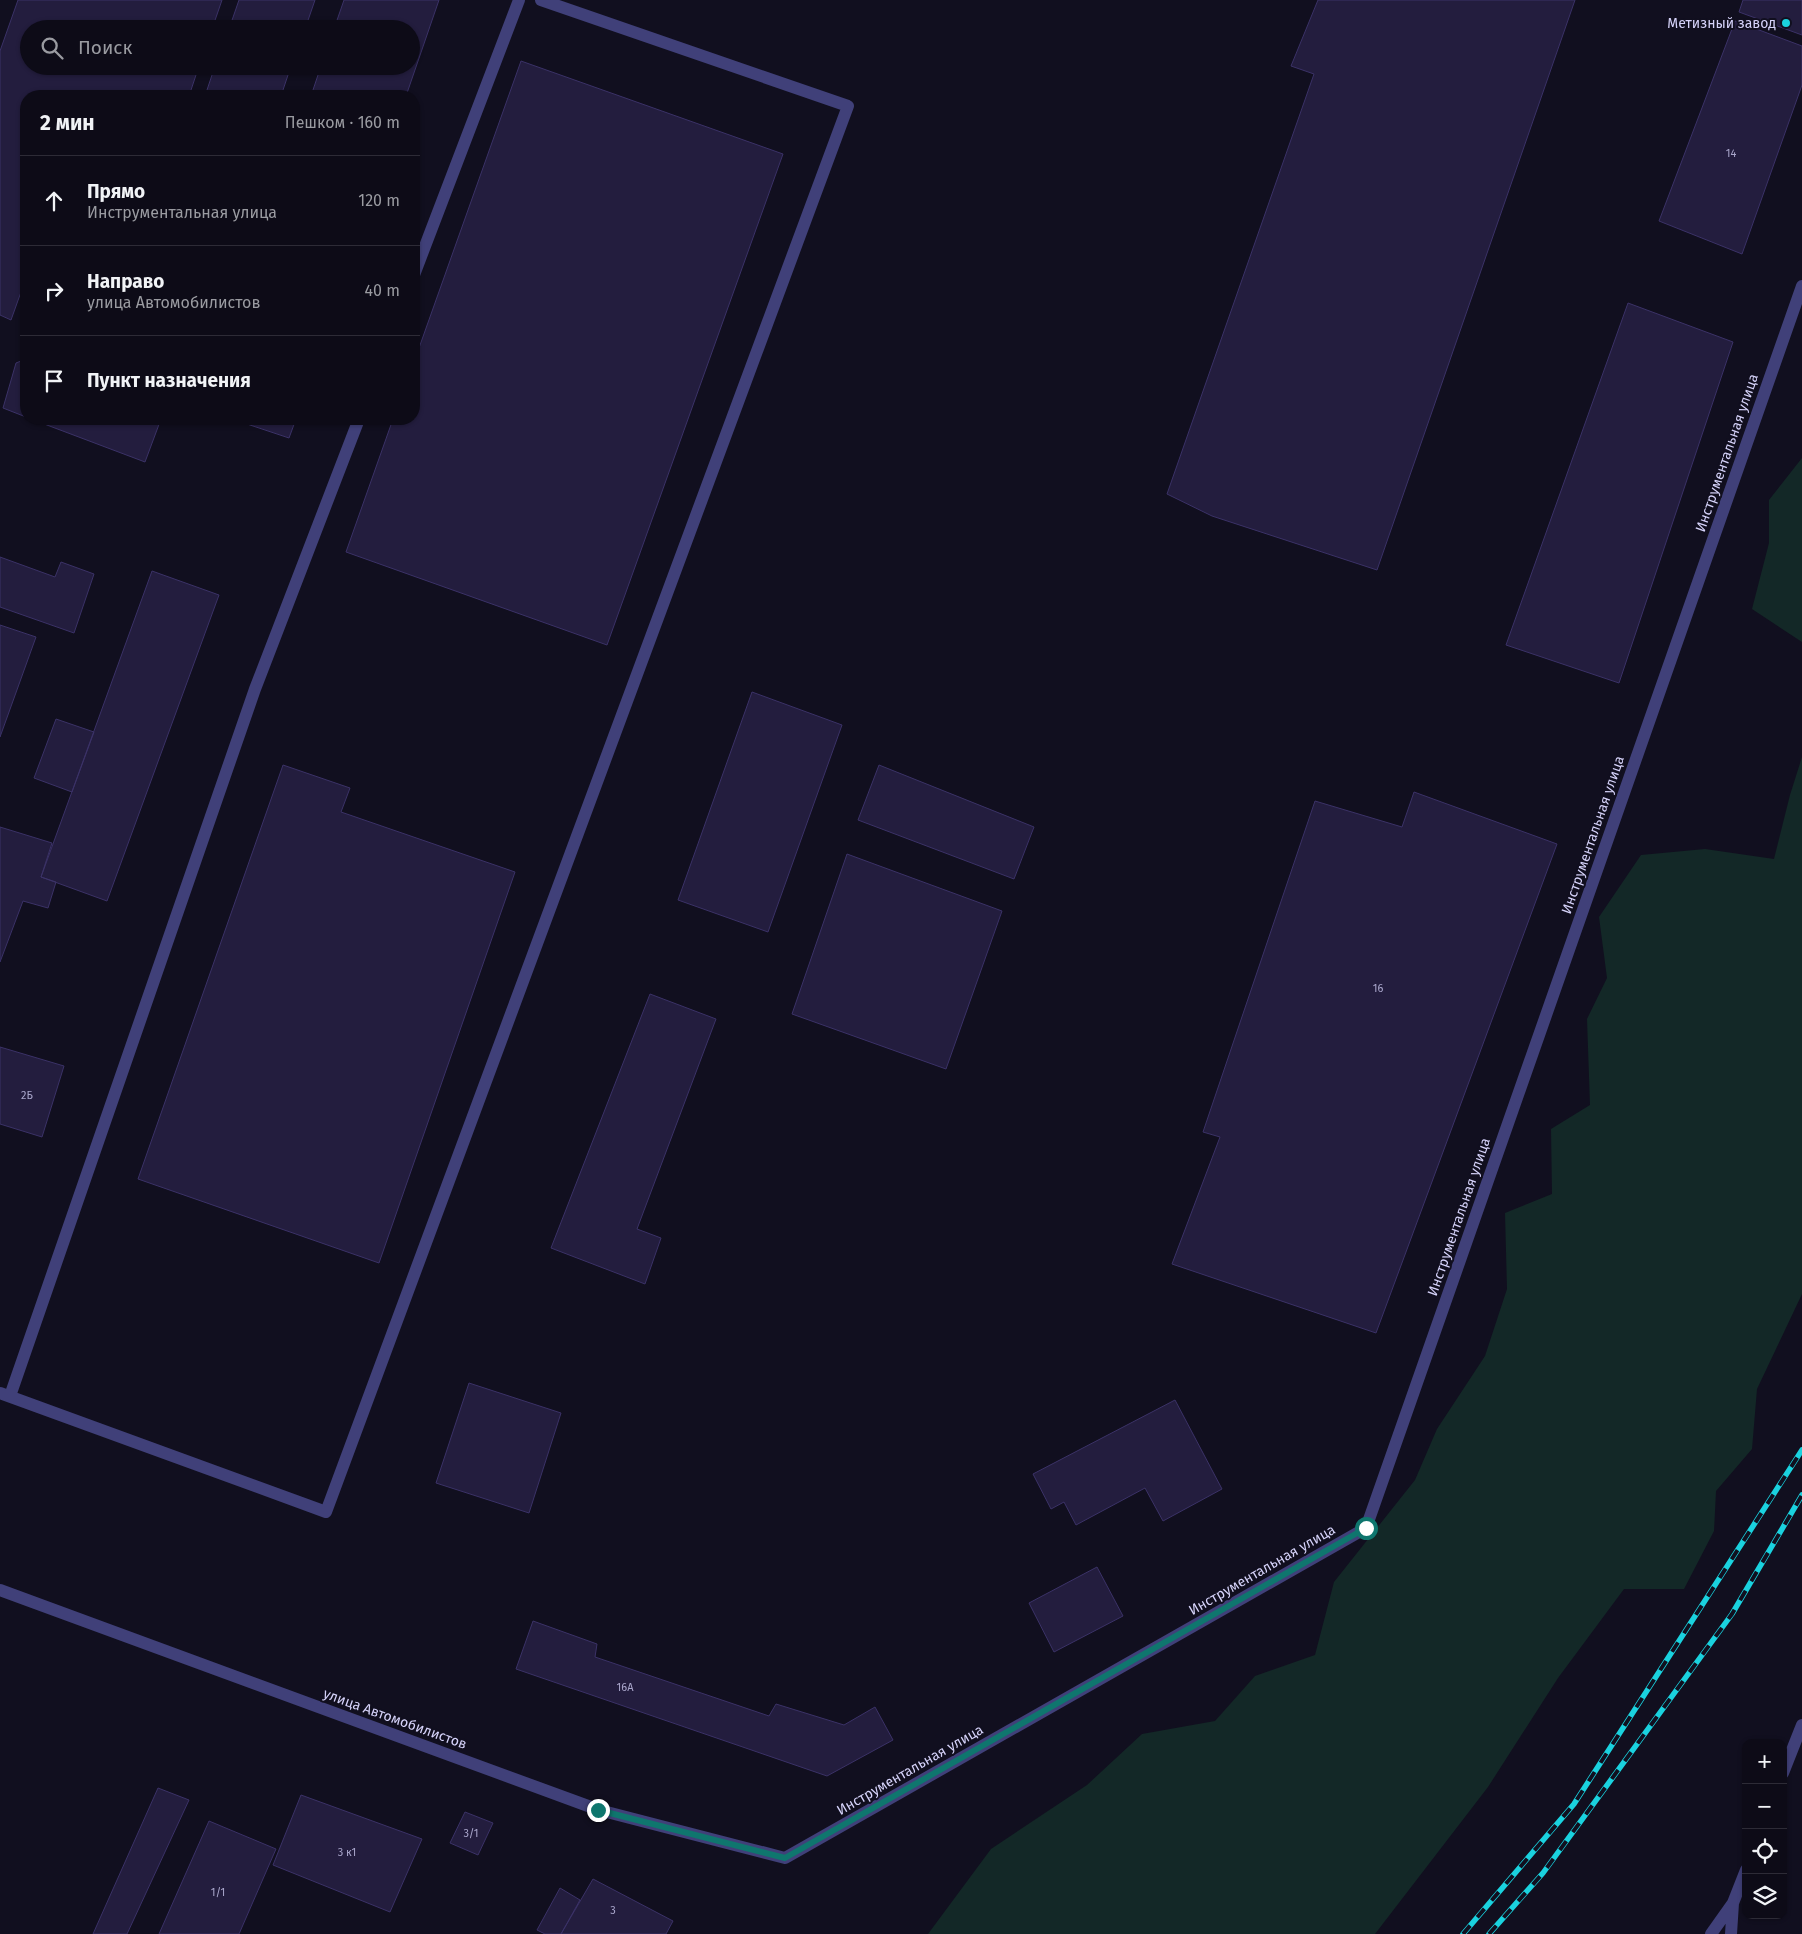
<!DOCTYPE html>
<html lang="ru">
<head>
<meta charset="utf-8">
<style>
  :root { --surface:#0d0b17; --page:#1b1924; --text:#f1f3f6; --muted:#9a9ba1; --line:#2d2b36 }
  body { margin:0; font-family:"Fira Sans",sans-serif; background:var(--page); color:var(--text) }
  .controls { position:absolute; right:15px; bottom:15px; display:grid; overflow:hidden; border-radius:10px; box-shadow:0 1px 4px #0004 }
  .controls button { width:45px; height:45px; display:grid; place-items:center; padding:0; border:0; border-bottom:1px solid var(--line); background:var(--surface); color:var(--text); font:25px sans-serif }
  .stop { position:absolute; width:15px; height:15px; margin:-11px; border:4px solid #0f766e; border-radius:50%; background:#fff }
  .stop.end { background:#0f766e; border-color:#fff; box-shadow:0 1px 5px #0008 }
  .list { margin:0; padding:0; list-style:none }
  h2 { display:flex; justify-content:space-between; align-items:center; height:65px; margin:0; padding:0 20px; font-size:21px }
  h2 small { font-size:16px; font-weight:400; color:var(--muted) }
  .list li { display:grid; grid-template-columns:32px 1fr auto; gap:15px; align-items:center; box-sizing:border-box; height:90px; padding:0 20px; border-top:1px solid var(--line) }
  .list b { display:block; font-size:19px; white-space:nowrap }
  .list p { margin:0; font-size:16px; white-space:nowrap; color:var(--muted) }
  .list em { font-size:16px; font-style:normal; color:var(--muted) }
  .icon { flex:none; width:28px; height:28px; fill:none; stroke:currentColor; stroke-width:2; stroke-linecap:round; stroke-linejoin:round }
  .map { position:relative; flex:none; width:1802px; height:1934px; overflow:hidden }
  .search { position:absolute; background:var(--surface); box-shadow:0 1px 4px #0004; left:20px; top:20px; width:400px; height:55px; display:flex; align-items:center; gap:12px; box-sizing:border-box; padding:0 18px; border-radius:28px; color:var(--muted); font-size:19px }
  .panel { position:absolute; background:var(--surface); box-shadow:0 1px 4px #0004; left:20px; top:90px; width:400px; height:335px; border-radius:20px }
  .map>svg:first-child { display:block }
  .green { fill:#132827 }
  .building { fill:#231d3e; stroke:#3b3267 }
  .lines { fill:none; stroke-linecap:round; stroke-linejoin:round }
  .service { stroke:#404079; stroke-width:12 }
  .minor { stroke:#404079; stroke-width:12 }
  .rail-casing { stroke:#1ad2df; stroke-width:5.5 }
  .rail { stroke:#110f1f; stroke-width:4; stroke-dasharray:11; stroke-linecap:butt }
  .route { stroke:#0f766e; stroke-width:6 }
  .poi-dot { fill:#1ad2df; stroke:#110f1f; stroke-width:2 }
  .labels { text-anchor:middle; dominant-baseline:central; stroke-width:4; stroke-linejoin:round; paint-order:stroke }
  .number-label { font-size:11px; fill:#a9a6cb }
  .poi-label { font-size:14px; fill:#d6d3fa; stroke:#110f1f; text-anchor:end }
  .street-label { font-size:14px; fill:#d6d3fa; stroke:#110f1f }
</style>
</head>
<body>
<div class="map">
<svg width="1802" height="1934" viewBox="0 0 1802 1934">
  <rect width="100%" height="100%" fill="#110f1f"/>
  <path class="green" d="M 1802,458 L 1802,642 L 1752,609 L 1769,543 L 1769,500 Z
    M 1802,757 L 1802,1294 L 1757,1389 L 1752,1449 L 1716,1491 L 1714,1531 L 1684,1589 L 1624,1589 L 1558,1678 L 1488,1787 L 1375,1934 L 928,1934 L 991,1849 L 1087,1785 L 1142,1734 L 1215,1721 L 1255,1676 L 1315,1655 L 1334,1582 L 1415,1480 L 1437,1429 L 1485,1356 L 1507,1289 L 1505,1213 L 1552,1194 L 1551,1129 L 1590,1105 L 1587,1019 L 1607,978 L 1599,917 L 1641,855 L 1705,849 L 1774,859 L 1790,795 Z"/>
  <path class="building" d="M 18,0 L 222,0 L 212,29 L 29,29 L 29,66 L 199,66 L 189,96 L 26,96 L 26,278 L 11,320 L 0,315 L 0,51 Z
    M 239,0 L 315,0 L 305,29 L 229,29 Z
    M 344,0 L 439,0 L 406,96 L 311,96 L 321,66 L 411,66 L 411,29 L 334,29 Z
    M 1318,0 L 1575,0 L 1377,570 L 1212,516 L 1167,494 L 1314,74 L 1291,66 Z
    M 1743,0 L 1802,0 L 1802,35 L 1739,12 Z
    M 1735,21 L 1802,46 L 1802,85 L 1742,254 L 1659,221 Z
    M 521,61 L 783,154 L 607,645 L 346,552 L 393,419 L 414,419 L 414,362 Z
    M 215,66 L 291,66 L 281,96 L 205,96 Z
    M 1628,303 L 1733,342 L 1619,683 L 1506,645 Z
    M 26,359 L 26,417 L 3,408 L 16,363 Z
    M 31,419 L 161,419 L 145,462 Z
    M 232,419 L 296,419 L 289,438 Z
    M 0,557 L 55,577 L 61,562 L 94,574 L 74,633 L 0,607 Z
    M 152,571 L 219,595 L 107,901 L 41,877 Z
    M 0,625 L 36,637 L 0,737 Z
    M 752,692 L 842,725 L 768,932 L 678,900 Z
    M 56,719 L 94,732 L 72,792 L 34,778 Z
    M 283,765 L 350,788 L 341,812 L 515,872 L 379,1263 L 138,1179 Z
    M 879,765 L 1034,827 L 1014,879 L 858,820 Z
    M 1414,792 L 1557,844 L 1376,1333 L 1172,1264 L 1220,1137 L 1203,1132 L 1315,801 L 1402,827 Z
    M 0,827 L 52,843 L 41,877 L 56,882 L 48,908 L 23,901 L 0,962 Z
    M 847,854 L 1002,911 L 946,1069 L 792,1014 Z
    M 650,994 L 716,1019 L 637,1229 L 661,1238 L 645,1284 L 551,1248 Z
    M 0,1047 L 64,1066 L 42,1137 L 0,1124 Z
    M 469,1383 L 561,1413 L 529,1513 L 436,1483 Z
    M 1175,1400 L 1222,1489 L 1163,1521 L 1145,1488 L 1076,1525 L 1064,1502 L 1051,1509 L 1033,1474 Z
    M 1097,1567 L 1123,1616 L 1054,1652 L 1029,1603 Z
    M 533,1621 L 597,1644 L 595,1657 L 769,1716 L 776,1704 L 844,1725 L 875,1707 L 893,1740 L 827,1776 L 516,1669 Z
    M 158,1788 L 189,1800 L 127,1934 L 93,1934 Z
    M 301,1795 L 422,1839 L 390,1912 L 273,1865 Z
    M 465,1812 L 493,1823 L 478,1855 L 450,1843 Z
    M 209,1821 L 276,1849 L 239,1934 L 159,1934 Z
    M 593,1879 L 673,1921 L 666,1934 L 561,1934 Z
    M 560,1888 L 580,1900 L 561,1934 L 545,1934 L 537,1930 Z"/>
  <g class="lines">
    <path class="service" d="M 414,275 L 519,0
      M 0,1393 L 326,1512 L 848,106 L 541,0
      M 10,1396 L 255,689 L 359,419"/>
    <path class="minor" d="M 0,1590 L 599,1810 L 785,1858 L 1366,1528 L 1802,286
      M 1783,1773 L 1802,1725
      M 1711,1934 L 1733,1903 L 1746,1870
      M 1731,1934 L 1733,1903"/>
    <defs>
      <path id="rail" d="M 1463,1934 L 1574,1804 L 1802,1450
        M 1489,1934 L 1543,1873 L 1732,1614 L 1802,1495"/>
    </defs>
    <use href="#rail" class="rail-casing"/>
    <use href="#rail" class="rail"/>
  </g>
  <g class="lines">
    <path class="route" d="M 598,1810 L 785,1858 L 1366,1528"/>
  </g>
  <circle class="poi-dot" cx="1786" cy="23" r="5"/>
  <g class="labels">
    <g class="number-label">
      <text x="1731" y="153">14</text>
      <text x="1378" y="988">16</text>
      <text x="27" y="1095">2Б</text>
      <text x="625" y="1687">16А</text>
      <text x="471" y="1833">3/1</text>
      <text x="347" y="1852">3 к1</text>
      <text x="218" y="1892">1/1</text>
      <text x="613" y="1910">3</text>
    </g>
    <g class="poi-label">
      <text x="1776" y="23">Метизный завод</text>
    </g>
    <g class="street-label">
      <text transform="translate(1727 453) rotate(-71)">Инструментальная улица</text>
      <text transform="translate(1593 835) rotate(-71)">Инструментальная улица</text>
      <text transform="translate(1459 1217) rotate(-71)">Инструментальная улица</text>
      <text transform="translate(1262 1570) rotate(-30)">Инструментальная улица</text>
      <text transform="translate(395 1719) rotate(20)">улица Автомобилистов</text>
      <text transform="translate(910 1770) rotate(-30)">Инструментальная улица</text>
    </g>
  </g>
</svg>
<div class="controls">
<button>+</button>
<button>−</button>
<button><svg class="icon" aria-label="locate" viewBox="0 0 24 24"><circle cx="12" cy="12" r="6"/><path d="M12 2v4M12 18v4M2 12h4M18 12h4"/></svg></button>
<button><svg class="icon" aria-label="layers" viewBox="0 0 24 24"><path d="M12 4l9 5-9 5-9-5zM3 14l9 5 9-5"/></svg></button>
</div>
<div class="stop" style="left:1366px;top:1528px"></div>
<div class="stop end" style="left:598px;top:1810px"></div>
<div class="search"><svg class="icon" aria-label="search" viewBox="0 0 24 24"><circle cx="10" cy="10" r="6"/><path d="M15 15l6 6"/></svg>Поиск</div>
<section class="panel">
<h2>2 мин<small>Пешком · 160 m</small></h2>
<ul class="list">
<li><svg class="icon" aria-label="ahead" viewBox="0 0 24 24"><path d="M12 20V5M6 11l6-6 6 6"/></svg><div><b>Прямо</b><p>Инструментальная улица</p></div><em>120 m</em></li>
<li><svg class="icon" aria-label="right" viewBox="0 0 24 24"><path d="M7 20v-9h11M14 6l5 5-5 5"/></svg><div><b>Направо</b><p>улица Автомобилистов</p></div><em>40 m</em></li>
<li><svg class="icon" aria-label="arrive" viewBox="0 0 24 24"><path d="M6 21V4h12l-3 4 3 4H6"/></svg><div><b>Пункт назначения</b></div></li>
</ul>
</section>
</div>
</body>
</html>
